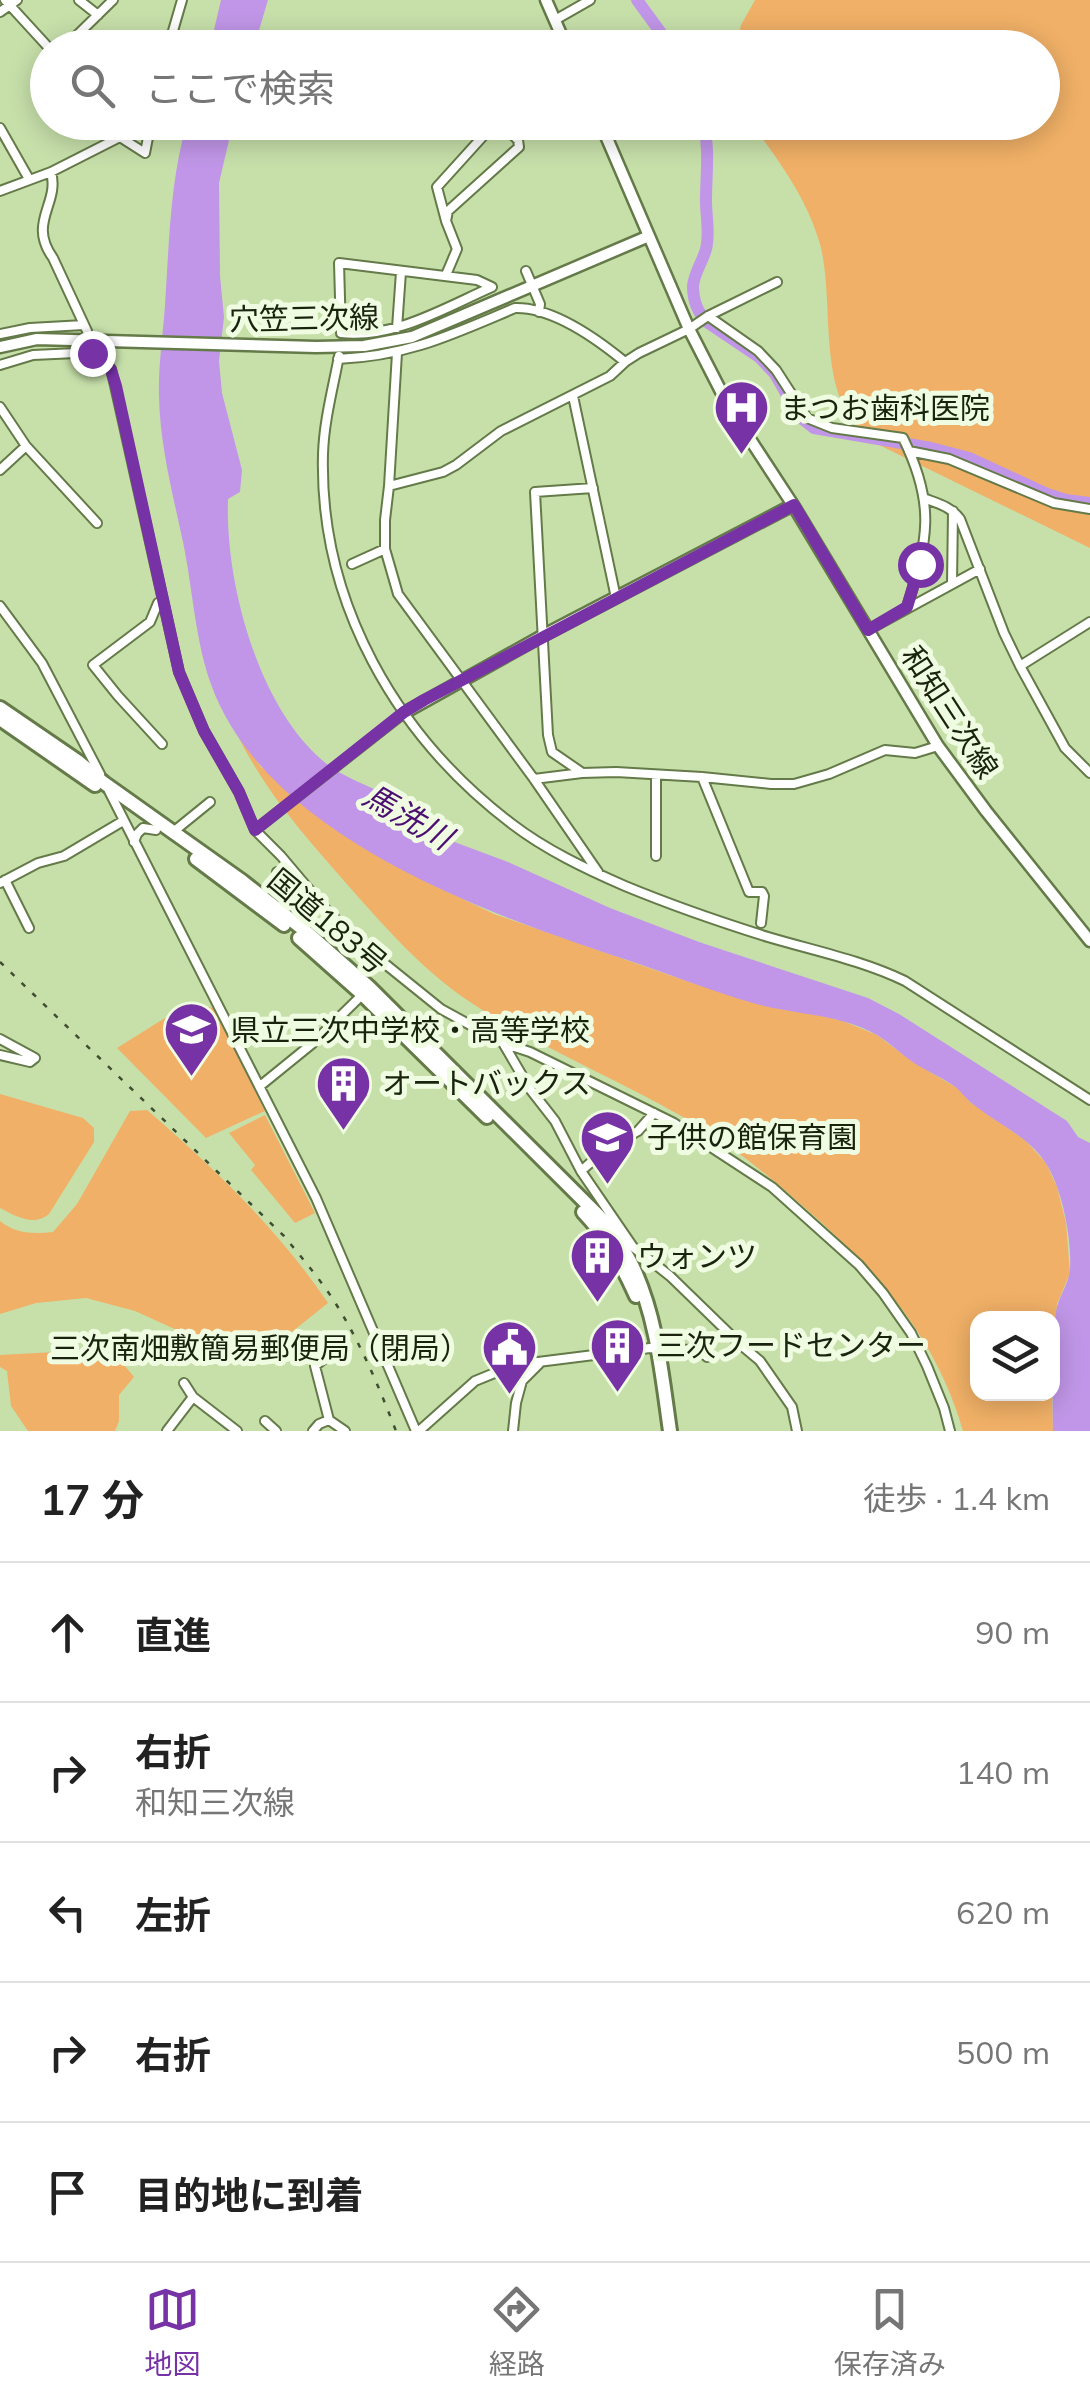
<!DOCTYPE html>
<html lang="ja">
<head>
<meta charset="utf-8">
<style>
  :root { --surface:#fff; --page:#f6f6f6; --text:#222; --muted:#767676; --line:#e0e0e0; --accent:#7732a6 }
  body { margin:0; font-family:Mulish,"Noto Sans JP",sans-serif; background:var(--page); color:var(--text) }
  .controls { position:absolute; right:30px; bottom:30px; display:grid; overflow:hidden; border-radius:20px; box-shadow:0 5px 25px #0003 }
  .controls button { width:90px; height:90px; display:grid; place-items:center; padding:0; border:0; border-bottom:2px solid var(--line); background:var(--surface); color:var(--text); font:50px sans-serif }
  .stop { position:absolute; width:30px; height:30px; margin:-22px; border:8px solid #7732a6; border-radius:50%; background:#fff }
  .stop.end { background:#7732a6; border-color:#fff; box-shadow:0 2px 10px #0008 }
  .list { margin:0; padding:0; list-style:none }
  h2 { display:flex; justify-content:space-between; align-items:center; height:130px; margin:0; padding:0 40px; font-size:42px }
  h2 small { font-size:32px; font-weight:400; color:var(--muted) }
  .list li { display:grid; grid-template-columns:65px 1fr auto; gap:30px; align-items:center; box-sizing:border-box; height:140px; padding:0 40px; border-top:2px solid var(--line) }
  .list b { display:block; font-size:38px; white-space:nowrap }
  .list p { margin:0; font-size:32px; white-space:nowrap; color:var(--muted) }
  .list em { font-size:32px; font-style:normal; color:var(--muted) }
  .icon { flex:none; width:55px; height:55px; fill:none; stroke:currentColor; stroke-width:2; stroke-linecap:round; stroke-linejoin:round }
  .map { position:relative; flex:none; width:1090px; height:1431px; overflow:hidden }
  .search { position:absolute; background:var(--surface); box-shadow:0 5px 25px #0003; left:30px; right:30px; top:30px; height:110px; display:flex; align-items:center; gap:25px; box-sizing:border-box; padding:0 35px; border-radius:55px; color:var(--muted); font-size:38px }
  .sheet { height:830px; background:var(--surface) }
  nav { display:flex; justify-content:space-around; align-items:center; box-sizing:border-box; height:140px; border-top:2px solid var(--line); background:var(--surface); font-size:28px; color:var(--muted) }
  nav a { display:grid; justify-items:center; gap:5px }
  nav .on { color:var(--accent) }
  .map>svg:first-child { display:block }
  .green { fill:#f0b067 }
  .water { fill:#c196e8 }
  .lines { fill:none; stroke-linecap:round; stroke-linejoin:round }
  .river { stroke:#c196e8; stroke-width:12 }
  .street-casing { stroke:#647a48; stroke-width:12 }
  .secondary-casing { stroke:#647a48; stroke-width:15 }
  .highway-casing { stroke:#647a48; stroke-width:18 }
  .street { stroke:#fff; stroke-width:8 }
  .secondary { stroke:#fff; stroke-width:10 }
  .highway { stroke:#fff; stroke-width:12 }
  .rail { stroke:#404d31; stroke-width:2.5; stroke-dasharray:5 10; stroke-linecap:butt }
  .route { stroke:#7732a6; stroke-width:12 }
  .labels { text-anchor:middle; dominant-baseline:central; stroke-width:10; stroke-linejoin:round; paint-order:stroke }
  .street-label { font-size:30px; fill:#1a230e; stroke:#effce1 }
  .poi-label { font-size:30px; fill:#1a230e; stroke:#effce1; text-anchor:start }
  .water-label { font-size:32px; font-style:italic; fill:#4c0e71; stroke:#effce1 }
</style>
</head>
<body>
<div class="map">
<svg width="1090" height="1431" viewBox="0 0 1090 1431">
  <rect width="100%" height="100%" fill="#c7e0aa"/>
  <path class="green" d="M 755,0 L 1090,0 L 1090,548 L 873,442 C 866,435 857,428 851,420 C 819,373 834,297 820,244 C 807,198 779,161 751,123 L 1042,122 L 1042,48 L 736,48 L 741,25 Z
    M 235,730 L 261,767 L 444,890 L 494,914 L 701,986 L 843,1021 L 877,1035 L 913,1062 L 959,1089 L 970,1102 L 1025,1140 L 1046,1163 L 1057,1187 L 1066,1223 L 1070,1273 L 1057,1304 L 1053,1375 L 1052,1318 L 978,1318 L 978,1394 L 1052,1394 L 1053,1431 L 963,1431 C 936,1336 876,1270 804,1207 C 766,1173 727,1142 683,1117 C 613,1077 537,1046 470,1002 C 421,969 384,926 345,882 C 302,833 263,789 235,730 Z
    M 189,1003 L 214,1008 L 265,1111 L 206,1138 L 117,1048 Z
    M 0,1094 L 83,1118 L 94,1128 L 94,1142 L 49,1214 C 34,1227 15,1216 0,1208 Z
    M 147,1110 C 214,1168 278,1229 328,1303 L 288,1335 L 252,1356 L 225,1352 L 135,1311 L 86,1298 L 36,1303 L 0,1314 L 0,1221 C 16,1234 34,1234 53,1232 L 77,1204 L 130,1111 Z
    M 265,1115 L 315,1213 L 295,1223 L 251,1170 L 255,1165 L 229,1133 Z
    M 92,1350 L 120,1360 L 134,1377 L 119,1395 L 119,1421 L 115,1431 L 28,1431 L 11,1406 L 7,1371 L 0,1367 L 0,1355 Z"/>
  <path class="water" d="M 221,0 L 268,0 L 254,47 L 210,47 Z
    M 187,123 L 233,123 L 219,183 L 220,276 L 224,317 L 219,361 L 222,393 L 242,470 L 240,492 L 228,499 C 225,581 257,704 322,760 C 341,777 368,785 389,796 C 403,803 415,813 428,822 L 428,828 L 449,840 L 508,862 L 610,908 L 699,942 L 868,998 L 899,1014 L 1067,1121 L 1078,1137 L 1090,1143 L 1090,1431 L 1053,1431 C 1052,1391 1053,1352 1056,1312 C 1058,1297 1069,1284 1070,1269 C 1072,1239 1062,1187 1045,1162 C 1027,1136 998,1124 974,1105 C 966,1099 961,1091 954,1086 C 941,1077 927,1071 914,1063 C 901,1054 890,1043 877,1035 C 838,1013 794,1015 753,1003 C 714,992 677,977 639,964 C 498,918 269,840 212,687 C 195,641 193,590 183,542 C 173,495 160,446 159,397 C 158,367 163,335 165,305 C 169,246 170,179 187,123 Z"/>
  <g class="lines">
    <path class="river" d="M 637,0 L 672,48
      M 703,122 C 710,149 706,174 706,201 C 706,217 710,233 706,249 C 703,261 694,273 693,286 C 693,300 698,313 707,322 L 759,357 L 775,374 L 799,416 L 814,428 L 931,448 L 969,458 L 1047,494 L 1066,500 L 1090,503"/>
    <defs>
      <path id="street" d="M 5,0 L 49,48
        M 79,0 L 98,15
        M 0,12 L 17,0
        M 555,20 L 590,0
        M 64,48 L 113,0
        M 168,48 L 182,0
        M 110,122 L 120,137 L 145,153 L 151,122
        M 0,128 L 29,179
        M 51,172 C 60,204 27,222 53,258 L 87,331
        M 0,191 L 51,172 L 120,137
        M 446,221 L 437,187 L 494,124 L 501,124 L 518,140 L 519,147 L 448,211 L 446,221 L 457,249 L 446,275
        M 339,263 L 477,280 L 492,287 C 444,308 394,339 341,333 Z
        M 526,271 L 540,304 L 539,312
        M 708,316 L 758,351 L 776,370 L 807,418 L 832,428 L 903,438 C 936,505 928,539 907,607
        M 397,328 L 401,272
        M 0,334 L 30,328 L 84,325
        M 96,349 L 111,369 L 115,386 L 179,672 L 204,731 L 239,792 L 255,830 L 281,856 L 329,913 L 379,959 L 441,1009 L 503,1043 L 530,1052 L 674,1123 L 772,1187 L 859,1265 L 883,1293 L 911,1333 L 927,1366 L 944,1408 L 950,1431
        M 397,353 L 389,486 L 385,520 L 385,549 L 398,594 L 534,779 L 598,872
        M 339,356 C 333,388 324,421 323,454 C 319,602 396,736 512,824 C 546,850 586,869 625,886 C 671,905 720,922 768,937 C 815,951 861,960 905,981 L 1090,1100
        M 338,359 C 408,356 451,335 515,308 C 552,307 597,339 625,362
        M 0,365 L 33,355 L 98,352
        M 573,396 L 616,598
        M 0,407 L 26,446 L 97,523
        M 909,451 L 949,459 L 1054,503 L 1090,509
        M 0,470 L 26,446
        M 389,486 L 443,472 L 456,465 L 501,431 L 610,376 L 625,362 L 639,353 L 689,329 L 708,316 L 777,282
        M 926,499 C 940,504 951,507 960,519 L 1004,633 L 1020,666 L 1065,748 L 1090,773
        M 352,564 L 385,549
        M 952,584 L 953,511
        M 158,603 L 150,622 L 93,665 L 118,696 L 162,744
        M 0,606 L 42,663 L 100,774
        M 868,630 L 980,569
        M 1020,666 L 1090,622
        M 581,772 L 552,752 L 548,735 L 535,492 L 593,488
        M 656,775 L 656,856
        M 702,777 L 749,892 L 762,892 L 764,896 L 761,923
        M 534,779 L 582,773 L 616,772 L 702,777 L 771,784 L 794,784 L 829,774 L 885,750 L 915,753 L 938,746
        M 109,791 L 316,1198 L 416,1431
        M 255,830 L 404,713
        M 173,832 L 210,802
        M 134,842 L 137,834 L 143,828 L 156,830
        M 277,872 L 303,894 L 314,899
        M 5,880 L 29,928
        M 0,883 L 38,863 L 64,856 L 123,821
        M 0,1039 L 35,1058 L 30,1062 L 0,1055
        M 503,1043 L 530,1089 L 555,1121 L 581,1171 L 633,1247 L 670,1276 L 741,1345 L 760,1361 L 792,1407 L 797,1431
        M 260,1086 L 313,1043 L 363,994
        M 581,1171 L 606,1149 L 638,1131 L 654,1113
        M 184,1383 L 193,1397 L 237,1431
        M 329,1420 L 315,1366 L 330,1354
        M 265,1421 L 276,1431
        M 167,1431 L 193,1397
        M 313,1431 L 319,1424 L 329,1420 L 345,1431
        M 419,1431 L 475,1381 L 514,1365 L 650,1348 L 692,1350 L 703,1353 L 707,1357
        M 513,1431 L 516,1403 L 522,1381 L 540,1363"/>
      <path id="secondary" d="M 546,0 L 567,48
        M 600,122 L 689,329 L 729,407 L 793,505 L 938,746 L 986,811 L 1090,941
        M 0,347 L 37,339 L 316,347 L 364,346 L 412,337 L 649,236
        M 404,713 L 542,636 L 793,505"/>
      <path id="highway" d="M 0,708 L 79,762 L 104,783 L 242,881 L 309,934 L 369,987 L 608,1225 C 616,1239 626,1252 633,1267 C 657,1318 662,1376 670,1431
        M 0,719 L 95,785
        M 196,859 L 284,925
        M 299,938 L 362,994 L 487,1117
        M 583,1212 C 607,1237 622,1265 636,1296"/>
    </defs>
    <use href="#street" class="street-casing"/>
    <use href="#secondary" class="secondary-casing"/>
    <use href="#highway" class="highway-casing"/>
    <use href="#street" class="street"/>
    <use href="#secondary" class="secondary"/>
    <use href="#highway" class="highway"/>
    <path class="rail" d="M 0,962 L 284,1236 C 302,1258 321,1280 336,1304 C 361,1344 379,1387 396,1431"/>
  </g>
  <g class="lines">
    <path class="route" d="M 92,353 L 98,352 L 111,370 L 116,386 L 179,672 L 204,731 L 239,792 L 255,830 L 404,712 L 424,700 L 794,505 L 868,630 L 907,607 L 920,564"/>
  </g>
  <defs>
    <symbol id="hospital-pin" viewBox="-11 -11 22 30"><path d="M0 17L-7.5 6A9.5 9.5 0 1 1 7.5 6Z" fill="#7732a6" stroke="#effce1"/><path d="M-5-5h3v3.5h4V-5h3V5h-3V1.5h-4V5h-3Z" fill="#fff"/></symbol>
    <symbol id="school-pin" viewBox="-11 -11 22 30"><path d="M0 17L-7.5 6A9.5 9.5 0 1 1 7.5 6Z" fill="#7732a6" stroke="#effce1"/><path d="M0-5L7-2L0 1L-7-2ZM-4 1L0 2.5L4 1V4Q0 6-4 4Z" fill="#fff"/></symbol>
    <symbol id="building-pin" viewBox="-11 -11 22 30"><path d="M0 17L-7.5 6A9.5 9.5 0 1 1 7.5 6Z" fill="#7732a6" stroke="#effce1"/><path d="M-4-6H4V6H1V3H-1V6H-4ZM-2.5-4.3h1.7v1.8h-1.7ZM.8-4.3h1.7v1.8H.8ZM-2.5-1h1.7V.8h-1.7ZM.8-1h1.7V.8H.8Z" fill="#fff"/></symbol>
    <symbol id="civic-pin" viewBox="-11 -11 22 30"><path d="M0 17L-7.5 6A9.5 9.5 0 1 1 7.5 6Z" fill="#7732a6" stroke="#effce1"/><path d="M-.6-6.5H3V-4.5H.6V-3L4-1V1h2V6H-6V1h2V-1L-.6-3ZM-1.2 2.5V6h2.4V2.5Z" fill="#fff"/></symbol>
  </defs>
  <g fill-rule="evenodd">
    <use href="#hospital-pin" x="710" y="376" width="63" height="86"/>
    <use href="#school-pin" x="160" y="998" width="63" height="86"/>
    <use href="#building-pin" x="312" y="1052" width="63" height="86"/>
    <use href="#school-pin" x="576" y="1106" width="63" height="86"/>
    <use href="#building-pin" x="566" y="1224" width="63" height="86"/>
    <use href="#building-pin" x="586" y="1314" width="63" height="86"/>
    <use href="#civic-pin" x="478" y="1316" width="63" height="86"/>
  </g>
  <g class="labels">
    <g class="street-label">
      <text transform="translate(304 318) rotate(-1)">穴笠三次線</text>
      <text transform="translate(950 712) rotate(57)">和知三次線</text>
      <text transform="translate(328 921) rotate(40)">国道183号</text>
    </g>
    <g class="poi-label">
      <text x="780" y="408">まつお歯科医院</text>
      <text x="230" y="1030">県立三次中学校・高等学校</text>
      <text x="382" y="1083">オートバックス</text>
      <text x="647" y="1137">子供の館保育園</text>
      <text x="637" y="1256">ウォンツ</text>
      <text x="656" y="1345">三次フードセンター</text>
      <text x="470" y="1348" text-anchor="end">三次南畑敷簡易郵便局（閉局）</text>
    </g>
    <g class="water-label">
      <text transform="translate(408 816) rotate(30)">馬洗川</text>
    </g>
  </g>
</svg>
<div class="controls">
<button><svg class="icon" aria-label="layers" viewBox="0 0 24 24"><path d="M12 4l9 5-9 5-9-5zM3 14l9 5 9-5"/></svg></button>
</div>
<div class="stop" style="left:920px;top:564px"></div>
<div class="stop end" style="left:92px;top:353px"></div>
<div class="search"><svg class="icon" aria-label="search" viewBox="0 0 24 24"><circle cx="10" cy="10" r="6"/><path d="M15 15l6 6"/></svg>ここで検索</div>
</div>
<section class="sheet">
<h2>17 分<small>徒歩 · 1.4 km</small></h2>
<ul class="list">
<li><svg class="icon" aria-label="ahead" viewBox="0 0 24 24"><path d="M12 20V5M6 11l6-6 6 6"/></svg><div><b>直進</b></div><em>90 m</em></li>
<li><svg class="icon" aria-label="right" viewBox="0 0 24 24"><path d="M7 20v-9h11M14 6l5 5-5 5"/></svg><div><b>右折</b><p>和知三次線</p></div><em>140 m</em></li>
<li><svg class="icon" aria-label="left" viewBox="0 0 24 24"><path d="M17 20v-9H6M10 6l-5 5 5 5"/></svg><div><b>左折</b></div><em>620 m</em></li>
<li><svg class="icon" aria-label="right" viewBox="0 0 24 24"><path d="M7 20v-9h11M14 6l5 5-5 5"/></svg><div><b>右折</b></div><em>500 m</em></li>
<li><svg class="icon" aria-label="arrive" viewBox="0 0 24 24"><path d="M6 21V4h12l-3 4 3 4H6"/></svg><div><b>目的地に到着</b></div></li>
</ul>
</section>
<nav>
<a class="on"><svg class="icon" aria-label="map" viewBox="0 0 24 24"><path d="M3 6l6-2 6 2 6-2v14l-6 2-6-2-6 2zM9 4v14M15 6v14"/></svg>地図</a>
<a><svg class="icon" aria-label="directions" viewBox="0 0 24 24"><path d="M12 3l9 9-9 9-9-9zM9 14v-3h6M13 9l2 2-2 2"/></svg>経路</a>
<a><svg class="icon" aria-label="saved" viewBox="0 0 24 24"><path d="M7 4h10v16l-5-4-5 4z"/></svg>保存済み</a>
</nav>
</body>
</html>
